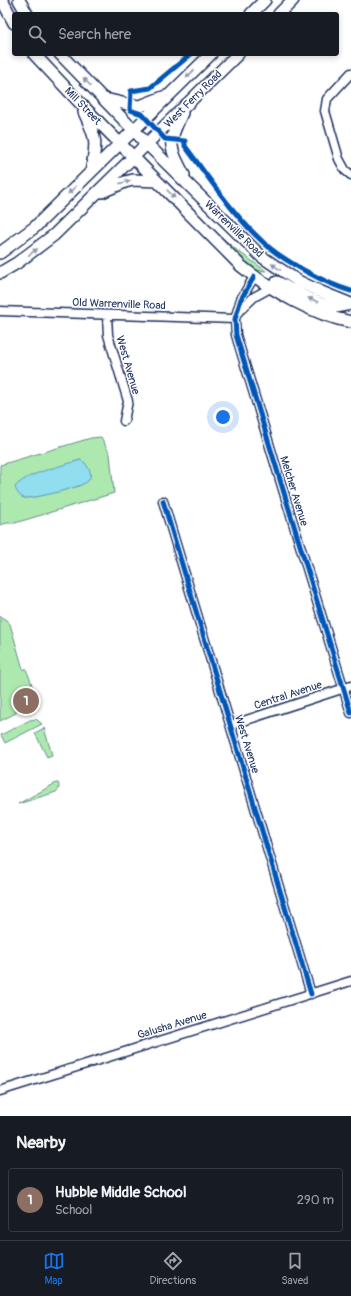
<!DOCTYPE html>
<html lang="en">
<head>
<meta charset="utf-8">
<style>
  :root { --surface:#171b24; --page:#242831; --text:#f1f3f6; --muted:#9ea1a6; --line:#363941; --accent:#1a73e8 }
  body { margin:0; font-family:Pangolin,sans-serif; background:var(--page); color:var(--text) }
  .you { position:absolute; left:223px; top:417px; width:14px; height:14px; margin:-10px; border:3px solid #fff; border-radius:50%; background:#1a73e8; box-shadow:0 0 0 6px #1a73e833 }
  .badge { display:grid; place-items:center; width:26px; height:26px; border-radius:50%; background:var(--accent); color:#fff; font-size:13px; font-weight:700 }
  .pin { position:absolute; translate:-50% -50%; border:2px solid #fff; box-shadow:0 1px 4px #0006 }
  .list { margin:0; padding:0; list-style:none }
  h2 { display:flex; justify-content:space-between; align-items:center; height:52px; margin:0; padding:0 16px; font-size:17px }
  h2 small { font-size:13px; font-weight:400; color:var(--muted) }
  .list li { display:grid; grid-template-columns:26px 1fr auto; gap:12px; align-items:center; box-sizing:border-box; height:64px; margin:0 8px 8px; padding:0 8px; border:1px solid var(--line); border-radius:4px }
  .list b { display:block; font-size:15px; white-space:nowrap }
  .list p { margin:0; font-size:13px; white-space:nowrap; color:var(--muted) }
  .list em { font-size:13px; font-style:normal; color:var(--muted) }
  .icon { flex:none; width:22px; height:22px; fill:none; stroke:currentColor; stroke-width:2; stroke-linecap:round; stroke-linejoin:round }
  .map { position:relative; flex:none; width:351px; height:1116px; overflow:hidden }
  .search { position:absolute; background:var(--surface); box-shadow:0 2px 6px #0003; left:12px; right:12px; top:12px; height:44px; display:flex; align-items:center; gap:10px; box-sizing:border-box; padding:0 14px; border-radius:4px; color:var(--muted); font-size:15px }
  .sheet { height:124px; background:var(--surface) }
  nav { display:flex; justify-content:space-around; align-items:center; box-sizing:border-box; height:56px; border-top:1px solid var(--line); background:var(--surface); font-size:11px; color:var(--muted) }
  nav a { display:grid; justify-items:center; gap:2px }
  nav .on { color:var(--accent) }
  .map>svg:first-child { display:block }
  .green { fill:#ade9af; stroke:#648c86; fill-rule:evenodd }
  .water { fill:#91def1; stroke:#6298b6 }
  .lines { fill:none; stroke-linecap:round; stroke-linejoin:round }
  .street-casing { stroke:#1b2f5e; stroke-width:11 }
  .secondary-casing { stroke:#1b2f5e; stroke-width:14 }
  .street { stroke:#fff; stroke-width:8 }
  .secondary { stroke:#fff; stroke-width:11 }
  .cycleway-casing { stroke:#fff; stroke-width:8 }
  .cycleway { stroke:#0057b8; stroke-width:5 }
  .oneway { fill:#8d97ae }
  .labels { text-anchor:middle; dominant-baseline:central; stroke-width:3; stroke-linejoin:round; paint-order:stroke }
  .street-label { font-size:11px; fill:#1b2f5e; stroke:#fff }
</style>
</head>
<body>
<div class="map">
<svg width="351" height="1116" viewBox="0 0 351 1116">
  <rect width="100%" height="100%" fill="#fff"/>
  <filter id="ink" filterUnits="userSpaceOnUse"><feTurbulence type="fractalNoise" baseFrequency=".025" numOctaves="2"/><feDisplacementMap in="SourceGraphic" scale="8" xChannelSelector="R" yChannelSelector="G"/><feConvolveMatrix kernelMatrix="1 2 1 2 8 2 1 2 1" color-interpolation-filters="sRGB"/></filter>
  <g filter="url(#ink)">
    <path class="green" d="M 220,236 L 238,251 L 266,271 L 256,270 L 244,261 L 219,237 Z
      M 101,437 L 110,454 L 114,493 L 15,523 L 7,523 L 0,525 L 0,465 L 91,438 ZM 80,460 L 79,486 L 34,497 L 24,498 L 47,471 Z
      M 0,616 L 6,620 L 10,624 L 23,669 L 26,669 C 30,680 41,701 28,708 L 25,703 L 17,708 L 16,713 L 0,721 Z
      M 36,719 L 42,724 L 5,743 L 1,735 L 30,720 Z
      M 44,728 L 52,755 L 47,757 L 35,733 Z
      M 56,783 L 58,783 C 60,786 59,790 56,792 L 18,804 Z"/>
    <path class="water" d="M 80,460 L 84,462 C 88,467 94,474 88,481 C 83,487 33,499 25,498 C 20,498 16,491 15,487 C 26,473 62,466 80,460 Z"/>
    <g class="lines">
      <defs>
        <path id="street" d="M 351,73 L 327,99 L 325,111 L 339,159 L 345,170 L 351,175
          M 254,277 L 241,299 L 235,319 L 236,335 L 351,713
          M 0,311 L 235,319
          M 237,313 L 254,297 L 272,287
          M 107,315 L 108,335 L 128,401 L 124,421
          M 163,501 L 311,994
          M 231,725 L 351,686
          M 0,1091 L 351,981"/>
        <path id="secondary" d="M 2,0 L 14,23
          M 19,0 L 27,14
          M 251,14 L 265,0
          M 279,14 L 293,0
          M 34,54 L 81,104 L 241,266 C 271,290 313,315 351,322
          M 60,54 L 147,144 L 262,257 L 298,281 L 319,291 L 351,304
          M 105,99 L 131,105 L 140,106 L 166,96
          M 84,112 C 97,139 97,142 91,172
          M 182,113 C 168,144 168,144 184,175
          M 102,192 L 125,182 L 133,180 L 157,181
          M 0,253 L 35,227 L 211,54
          M 0,273 L 17,263 L 54,235 L 238,54
          M 277,282 C 291,289 320,307 335,307 C 340,307 345,305 350,304"/>
      </defs>
      <use href="#street" class="street-casing"/>
      <use href="#secondary" class="secondary-casing"/>
      <use href="#street" class="street"/>
      <use href="#secondary" class="secondary"/>
      <defs>
        <path id="cycleway" d="M 191,54 L 150,88 L 131,91 L 130,110 L 142,114 L 165,139 L 185,141 L 185,146 C 210,179 233,215 264,243 C 284,261 324,283 351,291
          M 254,277 L 241,299 L 235,319 L 236,335 L 351,713
          M 163,501 L 311,994"/>
      </defs>
      <use href="#cycleway" class="cycleway-casing"/>
      <use href="#cycleway" class="cycleway"/>
    </g>
    <defs><path id="oneway-solid" d="M-6-.8H1V-3.2L6.5 0L1 3.2V.8H-6Z"/></defs>
    <g class="oneway">
      <use href="#oneway-solid" transform="translate(190 74) rotate(136)"/>
      <use href="#oneway-solid" transform="translate(87 82) rotate(-134)"/>
      <use href="#oneway-solid" transform="translate(125 182) rotate(-16)"/>
      <use href="#oneway-solid" transform="translate(72 190) rotate(135)"/>
      <use href="#oneway-solid" transform="translate(171 194) rotate(45)"/>
      <use href="#oneway-solid" transform="translate(33 252) rotate(-36)"/>
      <use href="#oneway-solid" transform="translate(276 267) rotate(-145)"/>
      <use href="#oneway-solid" transform="translate(313 300) rotate(-157)"/>
    </g>
  </g>
  <g class="labels">
    <g class="street-label">
      <text transform="translate(193 99) rotate(-45)">West Ferry Road</text>
      <text transform="translate(83 106) rotate(46)">Mill Street</text>
      <text transform="translate(234 229) rotate(44)">Warrenville Road</text>
      <text transform="translate(119 304) rotate(2)">Old Warrenville Road</text>
      <text transform="translate(128 365) rotate(74)">West Avenue</text>
      <text transform="translate(294 491) rotate(73)">Melcher Avenue</text>
      <text transform="translate(288 695) rotate(-18)">Central Avenue</text>
      <text transform="translate(247 744) rotate(73)">West Avenue</text>
      <text transform="translate(172 1025) rotate(-17)">Galusha Avenue</text>
    </g>
  </g>
</svg>
<div class="you"></div>
<div class="pin badge" style="left:26px;top:701px;background:#8d6e63">1</div>
<div class="search"><svg class="icon" aria-label="search" viewBox="0 0 24 24"><circle cx="10" cy="10" r="6"/><path d="M15 15l6 6"/></svg>Search here</div>
</div>
<section class="sheet">
<h2>Nearby<small></small></h2>
<ul class="list">
<li><span class="badge" style="background:#8d6e63">1</span><div><b>Hubble Middle School</b><p>School</p></div><em>290 m</em></li>
</ul>
</section>
<nav>
<a class="on"><svg class="icon" aria-label="map" viewBox="0 0 24 24"><path d="M3 6l6-2 6 2 6-2v14l-6 2-6-2-6 2zM9 4v14M15 6v14"/></svg>Map</a>
<a><svg class="icon" aria-label="directions" viewBox="0 0 24 24"><path d="M12 3l9 9-9 9-9-9zM9 14v-3h6M13 9l2 2-2 2"/></svg>Directions</a>
<a><svg class="icon" aria-label="saved" viewBox="0 0 24 24"><path d="M7 4h10v16l-5-4-5 4z"/></svg>Saved</a>
</nav>
</body>
</html>
